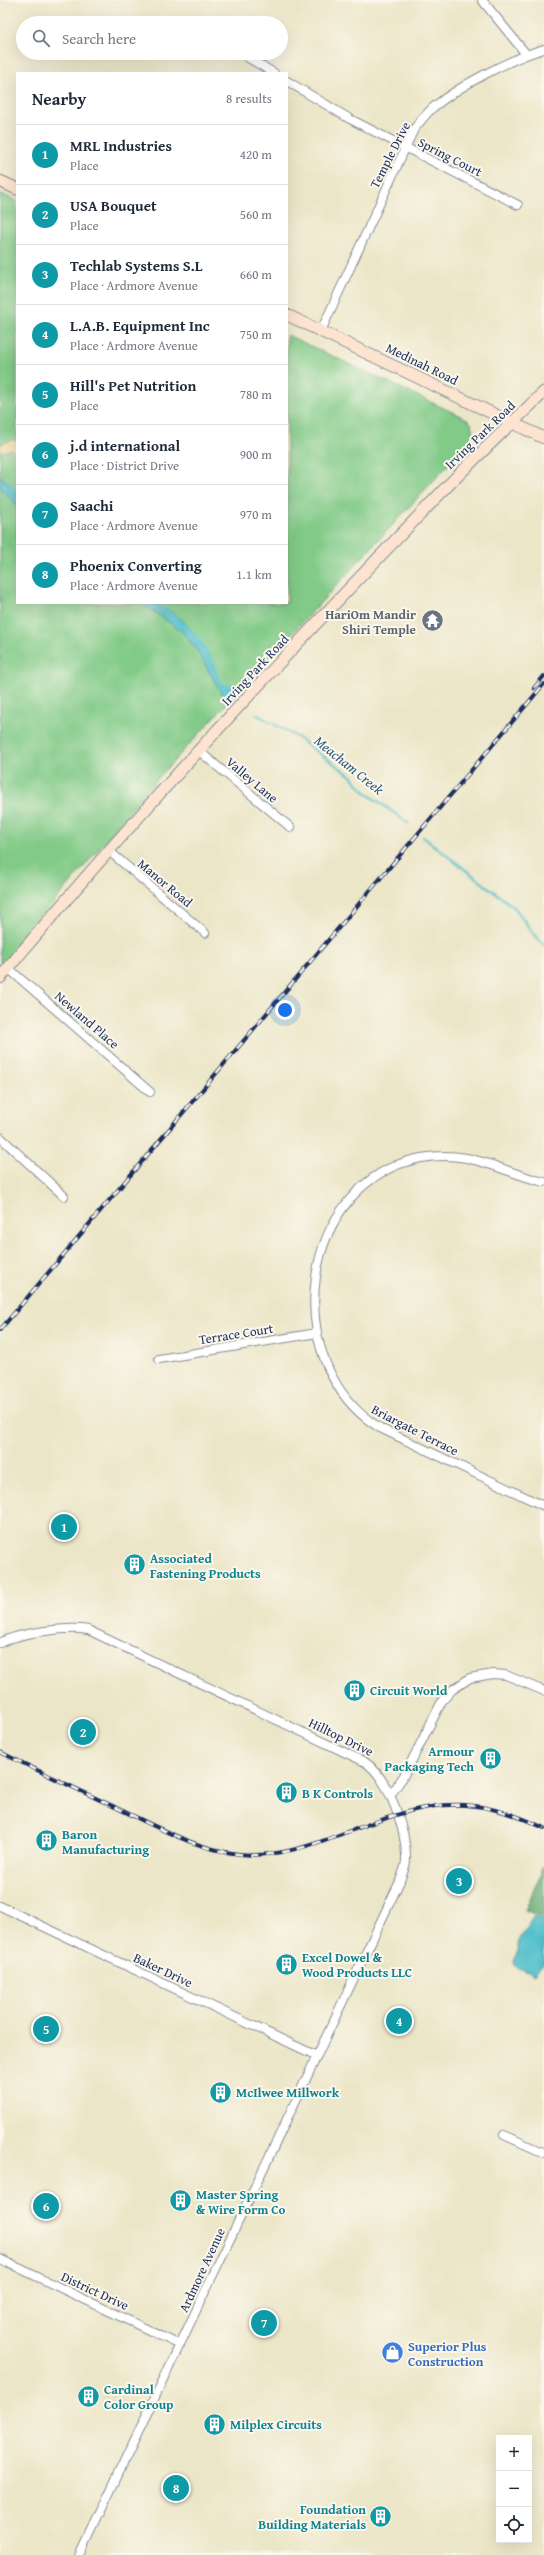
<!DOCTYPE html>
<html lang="en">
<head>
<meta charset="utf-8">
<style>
  :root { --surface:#fff; --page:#f6f6f7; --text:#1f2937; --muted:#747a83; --line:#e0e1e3; --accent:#111827 }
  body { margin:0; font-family:"Gentium Book Plus",serif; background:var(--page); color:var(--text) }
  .controls { position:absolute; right:12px; bottom:12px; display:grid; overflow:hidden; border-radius:0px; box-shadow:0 4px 16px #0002 }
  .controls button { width:36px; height:36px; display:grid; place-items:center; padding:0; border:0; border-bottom:1px solid var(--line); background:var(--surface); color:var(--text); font:20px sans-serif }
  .you { position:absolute; left:285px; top:1010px; width:14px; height:14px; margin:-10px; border:3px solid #fff; border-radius:50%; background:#1a73e8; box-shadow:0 0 0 6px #1a73e833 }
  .badge { display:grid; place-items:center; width:26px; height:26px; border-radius:50%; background:var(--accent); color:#fff; font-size:13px; font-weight:700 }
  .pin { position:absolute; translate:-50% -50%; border:2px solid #fff; box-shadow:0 1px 4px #0006 }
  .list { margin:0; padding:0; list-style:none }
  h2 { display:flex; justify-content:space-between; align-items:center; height:52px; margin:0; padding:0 16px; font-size:17px }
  h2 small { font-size:13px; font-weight:400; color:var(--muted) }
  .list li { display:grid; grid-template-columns:26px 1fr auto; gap:12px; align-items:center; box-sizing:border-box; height:60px; padding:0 16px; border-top:1px solid var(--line) }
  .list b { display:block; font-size:15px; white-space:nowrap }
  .list p { margin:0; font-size:13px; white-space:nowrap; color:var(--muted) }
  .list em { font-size:13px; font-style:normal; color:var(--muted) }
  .icon { flex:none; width:22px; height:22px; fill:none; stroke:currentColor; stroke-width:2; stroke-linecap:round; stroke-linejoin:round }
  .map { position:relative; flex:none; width:544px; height:2555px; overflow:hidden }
  .search { position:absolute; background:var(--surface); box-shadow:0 4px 16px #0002; left:16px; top:16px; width:272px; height:44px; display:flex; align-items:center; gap:10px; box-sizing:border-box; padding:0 14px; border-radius:22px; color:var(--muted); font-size:15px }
  .panel { position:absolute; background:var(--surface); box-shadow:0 4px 16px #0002; left:16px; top:72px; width:272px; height:532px; border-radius:0px }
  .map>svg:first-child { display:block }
  .green { fill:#81ca87; stroke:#4e7c72 }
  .forest { fill:#68ae74; stroke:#426e69 }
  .sand { fill:#eeda9e; stroke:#84847e }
  .water { fill:#51bfca; stroke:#367794 }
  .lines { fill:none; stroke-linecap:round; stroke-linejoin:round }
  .stream { stroke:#51bfca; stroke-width:2.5 }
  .street-casing { stroke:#848a93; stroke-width:10 }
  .secondary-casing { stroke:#848a93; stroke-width:13 }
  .street { stroke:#fff; stroke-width:8 }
  .secondary { stroke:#fde4d1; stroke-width:11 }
  .rail-casing { stroke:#1b2f5e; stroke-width:4 }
  .rail { stroke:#fbf7ec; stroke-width:2.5; stroke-dasharray:8; stroke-linecap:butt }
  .labels { text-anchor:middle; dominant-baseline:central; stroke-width:4; stroke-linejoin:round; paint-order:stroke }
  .street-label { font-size:13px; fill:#1b2f5e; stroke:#fbf7ec }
  .worship-label { font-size:13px; font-weight:bold; fill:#5b616d; stroke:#fbf7ec; text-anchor:end }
  .culture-label { font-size:13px; font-weight:bold; fill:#0d838f; stroke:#fbf7ec; text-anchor:start }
  .shop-label { font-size:13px; font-weight:bold; fill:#366cbe; stroke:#fbf7ec; text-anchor:start }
  .water-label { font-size:14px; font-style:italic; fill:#2b5a7e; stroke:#fbf7ec }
</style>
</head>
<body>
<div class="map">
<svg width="544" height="2555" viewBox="0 0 544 2555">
  <rect width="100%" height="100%" fill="#fbf7ec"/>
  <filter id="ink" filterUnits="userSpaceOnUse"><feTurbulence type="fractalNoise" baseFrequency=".025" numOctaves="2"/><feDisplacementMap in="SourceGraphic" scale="8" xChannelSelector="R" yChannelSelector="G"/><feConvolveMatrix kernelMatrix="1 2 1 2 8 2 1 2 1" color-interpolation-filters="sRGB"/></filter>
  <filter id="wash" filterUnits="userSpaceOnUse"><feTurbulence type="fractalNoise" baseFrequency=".012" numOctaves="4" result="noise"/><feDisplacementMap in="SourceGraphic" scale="16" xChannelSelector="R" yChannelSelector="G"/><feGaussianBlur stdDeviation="0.9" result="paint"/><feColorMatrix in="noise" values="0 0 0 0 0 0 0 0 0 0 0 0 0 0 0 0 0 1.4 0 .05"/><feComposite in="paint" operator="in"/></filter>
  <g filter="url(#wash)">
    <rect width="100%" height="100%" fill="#ece6c8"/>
    <path class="green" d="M 0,193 L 17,201 L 17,603 L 287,603 L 287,335 L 465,418 L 471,423 L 474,437 L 159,777 L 0,967 Z"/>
    <path class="forest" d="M 544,1866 L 544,1918 L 525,1910 Z"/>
    <path class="sand" d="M 12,440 L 17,440 L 17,457 L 14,456 L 12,449 L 0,452 L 0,444 Z"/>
    <path class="water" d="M 0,476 L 17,492 L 17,505 L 0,487 Z
      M 141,603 C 182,603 208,648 220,682 L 223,685 L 235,686 L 236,691 L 229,699 L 225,700 L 198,652 L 182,631 Z
      M 534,1916 L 544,1920 L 544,1962 L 534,1975 L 516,1967 L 514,1963 L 520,1937 Z"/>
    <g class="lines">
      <path class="stream" d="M 8,482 L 17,492
        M 156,603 C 190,625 207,642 220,682 L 223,685 L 235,686 L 236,691 L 232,695 L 237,698
        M 256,714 L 297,737 L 351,776 L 365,792 L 408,823
        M 423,837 L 515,908 L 535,936 L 544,945"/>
    </g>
  </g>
  <g filter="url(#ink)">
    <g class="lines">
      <defs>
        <path id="street" d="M 482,0 L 526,54
          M 240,53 L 274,73
          M 287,81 L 350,119 L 518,205
          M 321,331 L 414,129 C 421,121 427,112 435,106 C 461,85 512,58 544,49
          M 199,751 L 290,827
          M 109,851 L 205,933
          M 8,968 L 150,1092
          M 0,1137 L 64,1196
          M 544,1182 C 498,1171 472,1149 421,1158 C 297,1182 278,1366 380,1428 L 544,1506
          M 159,1359 L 317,1333
          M 0,1643 C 18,1633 68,1626 88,1630 L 365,1762 C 389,1778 407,1832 406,1860 C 406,1867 402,1874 400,1881 L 80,2555
          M 390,1796 L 405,1774 L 442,1701 L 452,1690 L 470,1678 L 493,1674 L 506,1675 L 544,1691
          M 0,1906 L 317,2056
          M 504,2135 L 544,2153
          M 0,2259 L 180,2345"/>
        <path id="secondary" d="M 0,181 L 17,189
          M 287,315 L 544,438
          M 0,978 C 138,812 285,654 435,499 C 470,462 508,427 544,392"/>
      </defs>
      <use href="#street" class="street-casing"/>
      <use href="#secondary" class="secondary-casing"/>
      <use href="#street" class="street"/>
      <use href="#secondary" class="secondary"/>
      <defs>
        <path id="rail" d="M 534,688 L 544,676
          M 0,1330 L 544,684
          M 0,1752 C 39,1771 78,1790 117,1808 C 161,1829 204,1854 253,1855 C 281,1855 307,1847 333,1837 C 417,1807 458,1787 544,1828"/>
      </defs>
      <use href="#rail" class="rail-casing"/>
      <use href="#rail" class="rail"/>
    </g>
  </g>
  <defs>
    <symbol id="temple-disc" viewBox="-11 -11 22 22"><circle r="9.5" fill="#6b7280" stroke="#fbf7ec"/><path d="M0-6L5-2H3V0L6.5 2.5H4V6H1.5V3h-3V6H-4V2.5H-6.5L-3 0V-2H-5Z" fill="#fff"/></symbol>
    <symbol id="building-disc" viewBox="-11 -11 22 22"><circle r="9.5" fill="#0f9aa8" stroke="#fbf7ec"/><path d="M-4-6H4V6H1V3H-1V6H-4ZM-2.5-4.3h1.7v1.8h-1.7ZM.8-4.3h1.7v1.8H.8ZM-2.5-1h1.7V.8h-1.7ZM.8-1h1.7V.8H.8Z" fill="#fff"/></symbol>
    <symbol id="shop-disc" viewBox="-11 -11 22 22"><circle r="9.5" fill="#3f7fe0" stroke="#fbf7ec"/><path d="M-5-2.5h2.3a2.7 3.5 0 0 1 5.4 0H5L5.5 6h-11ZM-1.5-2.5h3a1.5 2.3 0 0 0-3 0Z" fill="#fff"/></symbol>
  </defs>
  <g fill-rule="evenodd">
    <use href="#temple-disc" x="420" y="608" width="25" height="25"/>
    <use href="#building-disc" x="122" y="1552" width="25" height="25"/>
    <use href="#building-disc" x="342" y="1678" width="25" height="25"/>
    <use href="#building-disc" x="478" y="1746" width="25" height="25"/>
    <use href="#building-disc" x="274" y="1780" width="25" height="25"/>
    <use href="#building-disc" x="34" y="1828" width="25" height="25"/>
    <use href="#building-disc" x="274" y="1952" width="25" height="25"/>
    <use href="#building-disc" x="208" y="2080" width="25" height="25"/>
    <use href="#building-disc" x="168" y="2188" width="25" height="25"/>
    <use href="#shop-disc" x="380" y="2340" width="25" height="25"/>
    <use href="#building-disc" x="76" y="2384" width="25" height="25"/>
    <use href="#building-disc" x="202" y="2412" width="25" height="25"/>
    <use href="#building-disc" x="368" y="2504" width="25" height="25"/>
  </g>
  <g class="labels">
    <g class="street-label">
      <text transform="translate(390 155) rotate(-63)">Temple Drive</text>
      <text transform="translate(450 157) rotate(27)">Spring Court</text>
      <text transform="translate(422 364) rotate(26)">Medinah Road</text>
      <text transform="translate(480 435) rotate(-44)">Irving Park Road</text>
      <text transform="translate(255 670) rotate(-47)">Irving Park Road</text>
      <text transform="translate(252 780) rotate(40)">Valley Lane</text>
      <text transform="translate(165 883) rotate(40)">Manor Road</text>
      <text transform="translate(87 1020) rotate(41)">Newland Place</text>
      <text transform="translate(236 1334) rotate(-9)">Terrace Court</text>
      <text transform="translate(415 1430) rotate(27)">Briargate Terrace</text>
      <text transform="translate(341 1737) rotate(26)">Hilltop Drive</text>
      <text transform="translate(163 1970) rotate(25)">Baker Drive</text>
      <text transform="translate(202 2270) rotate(-65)">Ardmore Avenue</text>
      <text transform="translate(95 2291) rotate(25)">District Drive</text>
    </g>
    <g class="worship-label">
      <text x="416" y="614">HariOm Mandir<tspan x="416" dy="15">Shiri Temple</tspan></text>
    </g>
    <g class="culture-label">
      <text x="150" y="1558">Associated<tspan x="150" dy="15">Fastening Products</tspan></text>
      <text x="370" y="1690">Circuit World</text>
      <text x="474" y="1751" text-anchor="end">Armour<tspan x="474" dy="15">Packaging Tech</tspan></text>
      <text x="302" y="1793">B K Controls</text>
      <text x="62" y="1834">Baron<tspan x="62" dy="15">Manufacturing</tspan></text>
      <text x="302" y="1957">Excel Dowel &amp;<tspan x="302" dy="15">Wood Products LLC</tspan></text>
      <text x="236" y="2092">McIlwee Millwork</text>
      <text x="196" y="2194">Master Spring<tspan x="196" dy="15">&amp; Wire Form Co</tspan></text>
      <text x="104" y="2389">Cardinal<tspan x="104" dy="15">Color Group</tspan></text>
      <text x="230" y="2424">Milplex Circuits</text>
      <text x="366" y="2509" text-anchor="end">Foundation<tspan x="366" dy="15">Building Materials</tspan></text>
    </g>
    <g class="shop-label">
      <text x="408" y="2346">Superior Plus<tspan x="408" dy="15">Construction</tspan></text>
    </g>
    <g class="water-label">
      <text transform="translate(349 765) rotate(39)">Meacham Creek</text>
    </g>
  </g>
</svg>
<div class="controls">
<button>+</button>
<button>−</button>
<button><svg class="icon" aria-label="locate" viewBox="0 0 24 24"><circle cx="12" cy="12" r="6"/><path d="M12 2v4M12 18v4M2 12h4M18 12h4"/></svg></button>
</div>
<div class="you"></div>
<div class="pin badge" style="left:64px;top:1527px;background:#0f9aa8">1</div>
<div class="pin badge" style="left:83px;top:1732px;background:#0f9aa8">2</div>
<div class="pin badge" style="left:459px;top:1881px;background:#0f9aa8">3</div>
<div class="pin badge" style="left:399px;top:2021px;background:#0f9aa8">4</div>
<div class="pin badge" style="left:46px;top:2029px;background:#0f9aa8">5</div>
<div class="pin badge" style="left:46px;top:2206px;background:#0f9aa8">6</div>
<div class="pin badge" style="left:264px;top:2323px;background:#0f9aa8">7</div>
<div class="pin badge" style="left:176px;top:2488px;background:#0f9aa8">8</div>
<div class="search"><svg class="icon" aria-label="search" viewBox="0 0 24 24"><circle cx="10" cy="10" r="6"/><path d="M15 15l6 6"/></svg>Search here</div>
<section class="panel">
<h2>Nearby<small>8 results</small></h2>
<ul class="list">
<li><span class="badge" style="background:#0f9aa8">1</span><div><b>MRL Industries</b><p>Place</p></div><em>420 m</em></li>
<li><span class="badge" style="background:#0f9aa8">2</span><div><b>USA Bouquet</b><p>Place</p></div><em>560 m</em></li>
<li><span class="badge" style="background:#0f9aa8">3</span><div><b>Techlab Systems S.L</b><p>Place · Ardmore Avenue</p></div><em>660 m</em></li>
<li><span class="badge" style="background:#0f9aa8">4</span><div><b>L.A.B. Equipment Inc</b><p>Place · Ardmore Avenue</p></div><em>750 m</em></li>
<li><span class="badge" style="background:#0f9aa8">5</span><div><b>Hill's Pet Nutrition</b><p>Place</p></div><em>780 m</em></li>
<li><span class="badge" style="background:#0f9aa8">6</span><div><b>j.d international</b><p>Place · District Drive</p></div><em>900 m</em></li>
<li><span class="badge" style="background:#0f9aa8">7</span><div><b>Saachi</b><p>Place · Ardmore Avenue</p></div><em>970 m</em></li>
<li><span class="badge" style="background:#0f9aa8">8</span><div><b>Phoenix Converting</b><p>Place · Ardmore Avenue</p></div><em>1.1 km</em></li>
</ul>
</section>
</div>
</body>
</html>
